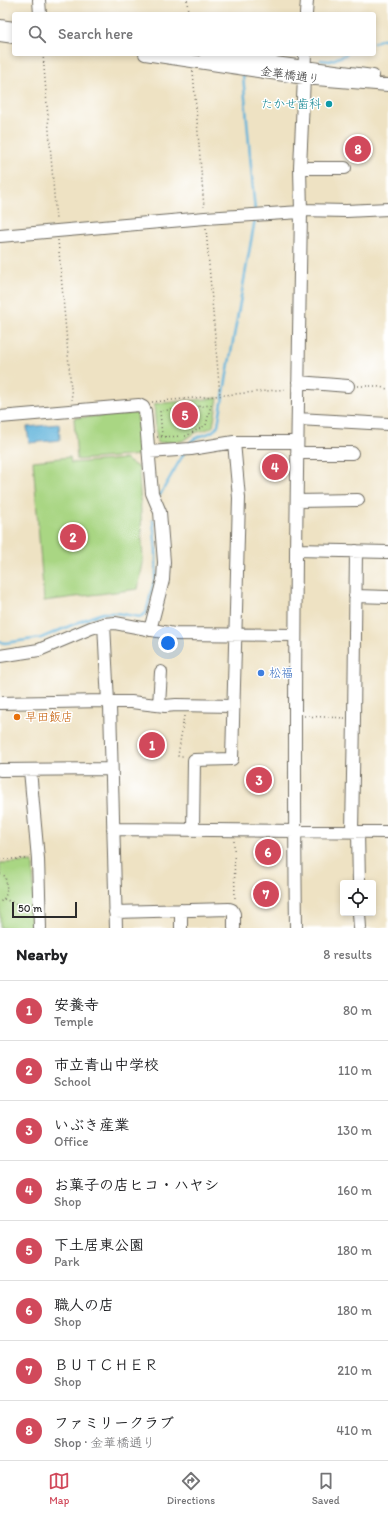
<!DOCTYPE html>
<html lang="en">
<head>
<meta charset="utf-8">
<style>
  :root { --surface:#fff; --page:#f6f6f6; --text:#202124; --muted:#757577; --line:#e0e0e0; --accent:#d1495b }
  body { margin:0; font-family:Itim,"Klee One",sans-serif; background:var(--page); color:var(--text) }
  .controls { position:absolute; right:12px; bottom:12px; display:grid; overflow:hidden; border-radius:4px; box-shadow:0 2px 6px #0003 }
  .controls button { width:36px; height:36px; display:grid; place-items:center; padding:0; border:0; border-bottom:1px solid var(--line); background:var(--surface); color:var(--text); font:20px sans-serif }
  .scale { position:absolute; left:12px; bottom:10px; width:65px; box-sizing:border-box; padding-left:4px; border:2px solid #2b2b2b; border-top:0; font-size:11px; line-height:14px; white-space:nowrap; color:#2b2b2b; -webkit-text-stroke:3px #fff; paint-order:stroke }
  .you { position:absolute; left:168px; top:643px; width:14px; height:14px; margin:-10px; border:3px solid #fff; border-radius:50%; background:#1a73e8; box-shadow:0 0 0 6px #1a73e833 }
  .badge { display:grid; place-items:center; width:26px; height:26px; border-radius:50%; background:var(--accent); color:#fff; font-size:13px; font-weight:700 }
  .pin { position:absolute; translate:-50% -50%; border:2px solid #fff; box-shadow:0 1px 4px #0006 }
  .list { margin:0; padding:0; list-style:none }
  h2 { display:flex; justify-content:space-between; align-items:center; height:52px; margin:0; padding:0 16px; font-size:17px }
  h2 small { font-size:13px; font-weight:400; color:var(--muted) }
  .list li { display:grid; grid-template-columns:26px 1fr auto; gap:12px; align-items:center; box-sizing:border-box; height:60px; padding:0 16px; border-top:1px solid var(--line) }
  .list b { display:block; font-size:15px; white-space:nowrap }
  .list p { margin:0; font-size:13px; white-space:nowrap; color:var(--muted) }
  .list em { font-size:13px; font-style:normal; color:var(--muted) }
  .icon { flex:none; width:22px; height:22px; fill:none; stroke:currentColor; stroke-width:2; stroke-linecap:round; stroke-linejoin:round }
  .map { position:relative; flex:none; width:388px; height:928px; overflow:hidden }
  .search { position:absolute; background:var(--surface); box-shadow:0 2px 6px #0003; left:12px; right:12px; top:12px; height:44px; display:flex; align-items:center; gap:10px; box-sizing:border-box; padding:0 14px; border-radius:4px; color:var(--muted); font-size:15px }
  .sheet { height:532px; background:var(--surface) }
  nav { display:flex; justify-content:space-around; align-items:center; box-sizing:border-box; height:56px; border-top:1px solid var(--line); background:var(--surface); font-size:11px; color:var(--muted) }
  nav a { display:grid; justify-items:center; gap:2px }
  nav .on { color:var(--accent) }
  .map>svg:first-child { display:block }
  .green { fill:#a9d683; stroke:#6a8057 }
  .water { fill:#5eb2da; stroke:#446e82 }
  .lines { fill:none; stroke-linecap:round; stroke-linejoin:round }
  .stream { stroke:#5eb2da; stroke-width:2.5 }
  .minor-casing { stroke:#6f6b60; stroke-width:14 }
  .path { stroke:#6f6b60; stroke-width:1.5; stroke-dasharray:1 3; stroke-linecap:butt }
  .minor { stroke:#fff; stroke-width:12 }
  .culture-dot { fill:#0f9aa8; stroke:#fff; stroke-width:1.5 }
  .shop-dot { fill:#3f7fe0; stroke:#fff; stroke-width:1.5 }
  .food-dot { fill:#e8710a; stroke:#fff; stroke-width:1.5 }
  .labels { text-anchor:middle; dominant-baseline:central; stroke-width:3; stroke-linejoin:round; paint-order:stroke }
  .street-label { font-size:12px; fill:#2b2b2b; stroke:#fff }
  .culture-label { font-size:12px; fill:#0d838f; stroke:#fff; text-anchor:end }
  .shop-label { font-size:12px; fill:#366cbe; stroke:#fff; text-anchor:start }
  .food-label { font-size:12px; fill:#c56008; stroke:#fff; text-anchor:start }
</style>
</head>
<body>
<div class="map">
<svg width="388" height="928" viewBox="0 0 388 928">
  <rect width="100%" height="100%" fill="#fff"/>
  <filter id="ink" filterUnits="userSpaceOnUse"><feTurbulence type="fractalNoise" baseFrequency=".025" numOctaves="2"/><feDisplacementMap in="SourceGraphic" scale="8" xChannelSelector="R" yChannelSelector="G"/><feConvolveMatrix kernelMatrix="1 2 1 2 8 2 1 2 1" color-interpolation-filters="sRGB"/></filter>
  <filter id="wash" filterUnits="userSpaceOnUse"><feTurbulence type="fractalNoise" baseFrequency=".012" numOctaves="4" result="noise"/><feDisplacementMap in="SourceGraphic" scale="16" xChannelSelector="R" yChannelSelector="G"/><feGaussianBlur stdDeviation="0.9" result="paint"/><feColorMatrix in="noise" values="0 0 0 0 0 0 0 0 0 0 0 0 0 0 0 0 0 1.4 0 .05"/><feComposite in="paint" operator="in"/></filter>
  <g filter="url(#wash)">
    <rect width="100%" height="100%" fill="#eee2c3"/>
    <path class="green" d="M 218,398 L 213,426 L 211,428 L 195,433 L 182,441 L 157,443 L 154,404 Z
      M 137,413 L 141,455 L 77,460 L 74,418 Z
      M 70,457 L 71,463 L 125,459 L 139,468 L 143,563 L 138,589 L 44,601 L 33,461 Z
      M 33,862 L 35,928 L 0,928 L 0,863 Z"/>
    <path class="water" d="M 59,424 L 60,440 L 29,443 L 27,427 Z"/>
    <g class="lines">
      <path class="stream" d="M 374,43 L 382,39 L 388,39
        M 321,60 L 330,61 L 347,54
        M 243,75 L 255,212
        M 188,445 C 196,432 212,438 218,425 L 255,219
        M 160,495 L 184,453
        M 0,642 L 5,643 L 41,638 L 91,617 L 103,613 L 116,613 L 140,617 L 146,613 L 156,573 L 156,551 L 153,520"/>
    </g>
  </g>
  <g filter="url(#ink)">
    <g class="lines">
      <defs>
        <path id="minor" d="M 39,0 L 40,14
          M 306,14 L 307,0
          M 0,26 L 14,28
          M 0,35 L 14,37
          M 145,54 L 304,78 L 388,85
          M 206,54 L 373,76
          M 300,168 L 345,168
          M 301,210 L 346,211 L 388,209
          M 0,236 L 205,218 L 301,212
          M 298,382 L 348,386
          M 0,417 L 139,405 L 143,407 L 145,411 L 152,493 L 160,512 L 164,562 L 163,580 L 150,630
          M 298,419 L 388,424
          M 149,452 L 191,449 L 234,442 L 297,442
          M 297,453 L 352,453
          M 297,501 L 358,500
          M 296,550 L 388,552
          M 355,596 L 388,597
          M 104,624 L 108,702 L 110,706 L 116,928
          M 0,656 L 39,650 L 91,628 L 104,624 L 115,623 L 174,634 L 295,635
          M 0,703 L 104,701 L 108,702 L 131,702 L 165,706 L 176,705 L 233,706
          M 159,705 L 161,672
          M 0,770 L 111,769
          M 30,770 L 38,859 L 40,928
          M 113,829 L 388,832
          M 193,830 L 194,760 L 232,759 L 239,498 L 234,442
          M 352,832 L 354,718 L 356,551
          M 358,832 L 359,883
          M 181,910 L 181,928
          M 115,912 L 229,909 L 232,910 L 234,914 L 234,928
          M 359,913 L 360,928
          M 296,928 C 293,689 297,451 301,212 L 300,168 L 305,54"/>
      </defs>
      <use href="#minor" class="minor-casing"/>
      <path class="path" d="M 187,0 L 188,14
        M 43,54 L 56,220
        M 193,71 L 204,207
        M 206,229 L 220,396
        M 58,240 L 72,400
        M 358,386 L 375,386 L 388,389
        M 152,402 L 287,389
        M 157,437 L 186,436 L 206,425 L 211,405 L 160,411 L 162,436
        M 184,716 L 178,756 L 185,756
        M 304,716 L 345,718
        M 234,841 L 235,901
        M 0,859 L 28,859
        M 0,874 L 5,876 C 7,886 9,896 0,902
        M 4,899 L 22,906 L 29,906"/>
      <use href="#minor" class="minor"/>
    </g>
  </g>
  <circle class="culture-dot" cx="329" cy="104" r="4"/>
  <circle class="shop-dot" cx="261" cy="673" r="4"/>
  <circle class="food-dot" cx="17" cy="717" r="4"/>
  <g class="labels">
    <g class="street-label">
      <text transform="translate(290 75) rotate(8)">金華橋通り</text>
    </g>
    <g class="culture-label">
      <text x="321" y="104">たかせ歯科</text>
    </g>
    <g class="shop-label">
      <text x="269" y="673">松福</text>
    </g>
    <g class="food-label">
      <text x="25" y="717">早田飯店</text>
    </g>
  </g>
</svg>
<div class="controls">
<button><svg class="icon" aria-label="locate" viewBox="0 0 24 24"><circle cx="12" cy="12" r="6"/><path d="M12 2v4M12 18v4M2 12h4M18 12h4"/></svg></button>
</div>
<div class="scale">50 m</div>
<div class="you"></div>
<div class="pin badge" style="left:152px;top:745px">1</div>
<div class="pin badge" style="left:73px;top:537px">2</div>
<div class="pin badge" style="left:259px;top:780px">3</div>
<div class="pin badge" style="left:275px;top:467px">4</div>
<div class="pin badge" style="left:185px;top:415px">5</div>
<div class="pin badge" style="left:268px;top:852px">6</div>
<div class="pin badge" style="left:266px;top:894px">7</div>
<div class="pin badge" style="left:358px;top:149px">8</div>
<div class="search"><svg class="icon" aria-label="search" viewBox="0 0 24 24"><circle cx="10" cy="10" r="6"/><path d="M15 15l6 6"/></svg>Search here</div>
</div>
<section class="sheet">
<h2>Nearby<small>8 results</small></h2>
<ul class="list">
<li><span class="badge">1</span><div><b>安養寺</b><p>Temple</p></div><em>80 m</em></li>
<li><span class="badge">2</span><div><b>市立青山中学校</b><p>School</p></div><em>110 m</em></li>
<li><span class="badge">3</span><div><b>いぶき産業</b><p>Office</p></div><em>130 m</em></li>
<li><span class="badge">4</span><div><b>お菓子の店ヒコ・ハヤシ</b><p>Shop</p></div><em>160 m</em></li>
<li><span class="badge">5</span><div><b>下土居東公園</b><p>Park</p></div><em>180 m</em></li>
<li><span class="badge">6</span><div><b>職人の店</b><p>Shop</p></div><em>180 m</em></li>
<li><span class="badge">7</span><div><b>ＢＵＴＣＨＥＲ</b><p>Shop</p></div><em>210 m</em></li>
<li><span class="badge">8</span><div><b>ファミリークラブ</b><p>Shop · 金華橋通り</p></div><em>410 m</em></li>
</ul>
</section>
<nav>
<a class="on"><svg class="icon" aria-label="map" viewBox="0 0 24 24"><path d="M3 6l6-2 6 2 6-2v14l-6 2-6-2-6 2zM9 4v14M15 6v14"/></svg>Map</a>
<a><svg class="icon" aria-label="directions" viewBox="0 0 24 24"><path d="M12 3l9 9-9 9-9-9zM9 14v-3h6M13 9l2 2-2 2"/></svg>Directions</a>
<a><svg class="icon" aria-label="saved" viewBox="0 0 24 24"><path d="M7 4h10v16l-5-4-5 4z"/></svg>Saved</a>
</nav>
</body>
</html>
